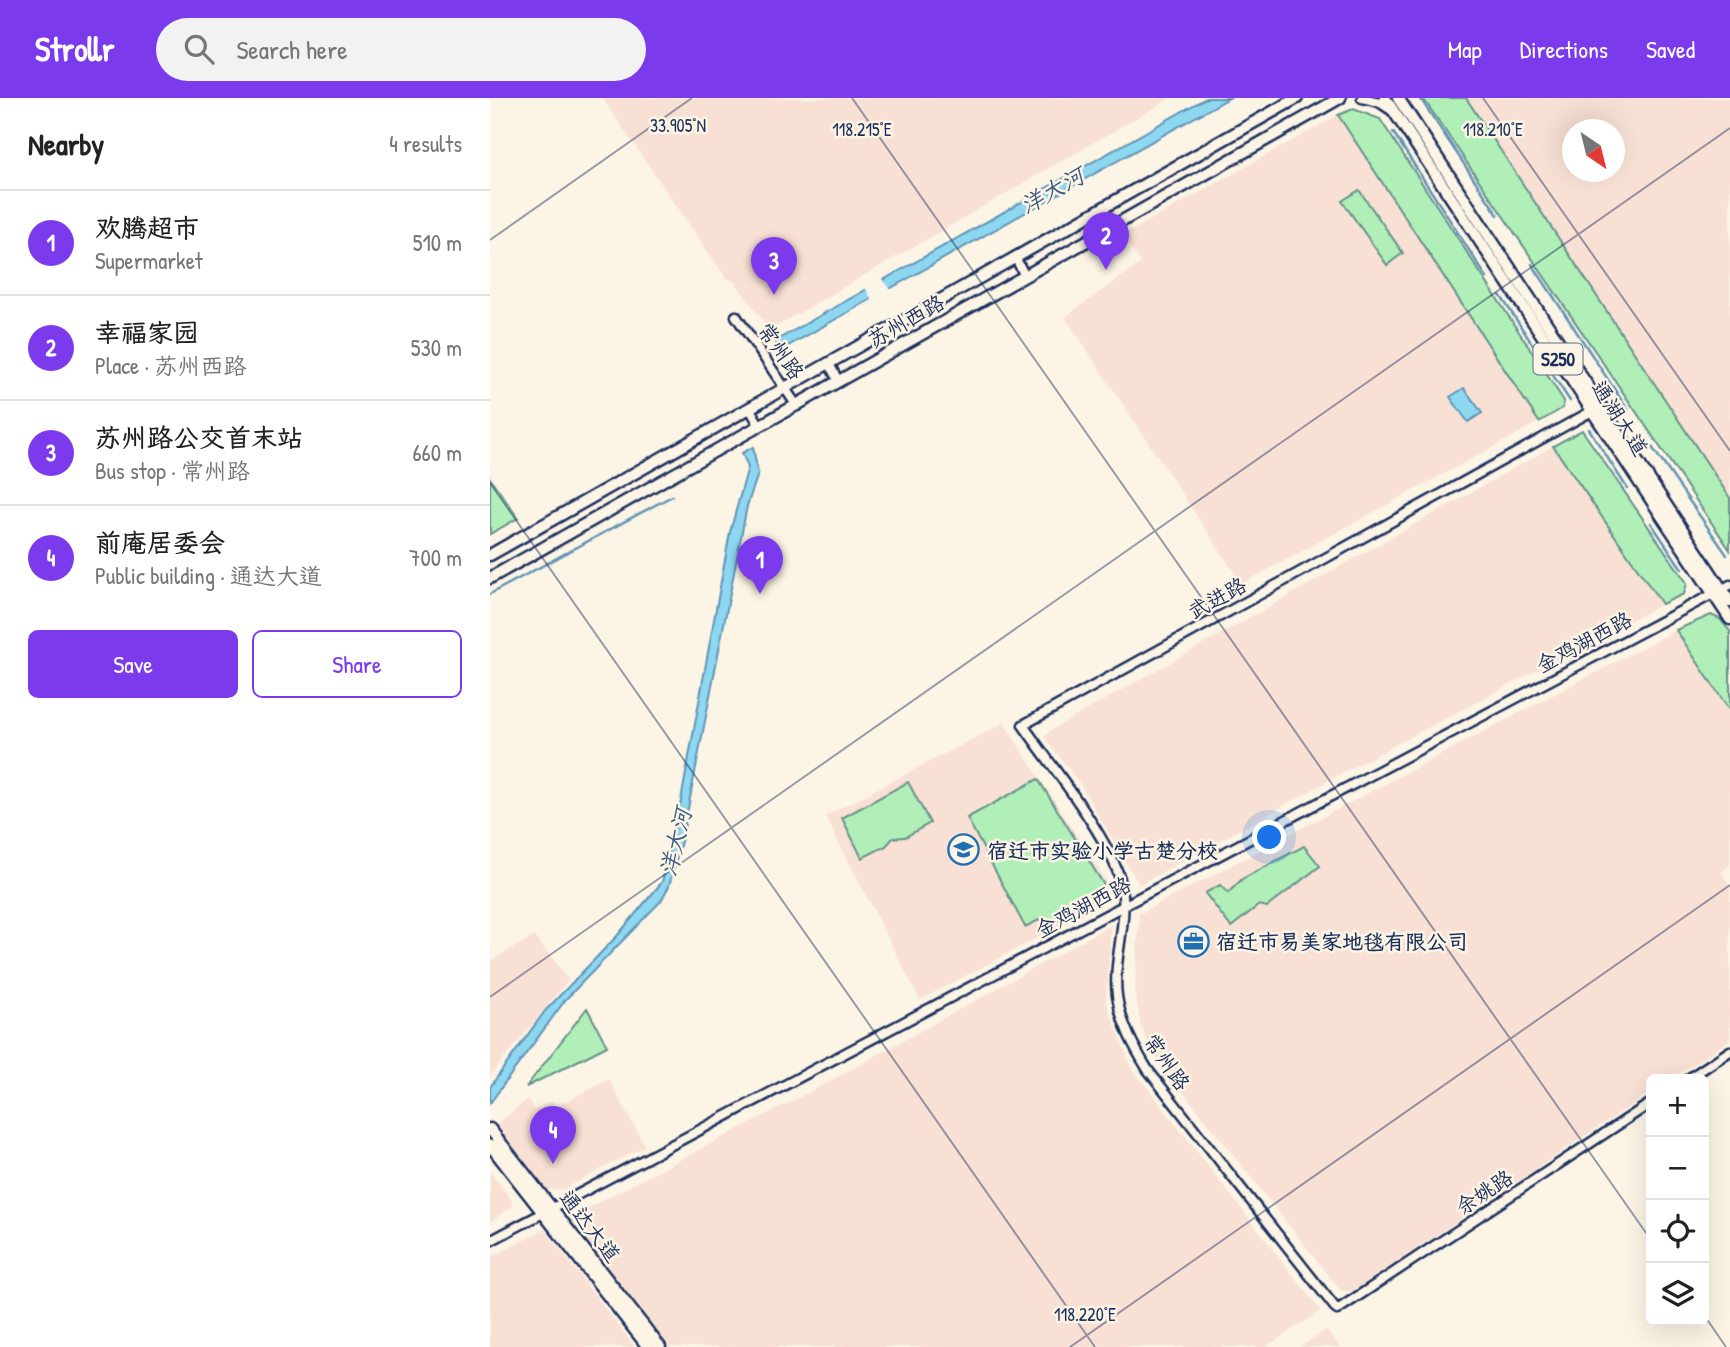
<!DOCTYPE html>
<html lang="en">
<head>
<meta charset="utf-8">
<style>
  :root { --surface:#fff; --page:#f2f2f2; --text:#222; --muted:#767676; --line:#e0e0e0; --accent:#7c3aed }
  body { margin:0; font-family:"Patrick Hand","LXGW WenKai TC",sans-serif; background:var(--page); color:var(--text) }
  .controls { position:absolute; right:21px; bottom:21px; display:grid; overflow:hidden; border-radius:10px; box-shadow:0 7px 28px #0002 }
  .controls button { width:63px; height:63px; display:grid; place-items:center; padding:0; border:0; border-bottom:2px solid var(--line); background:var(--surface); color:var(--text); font:35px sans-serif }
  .compass { position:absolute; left:1072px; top:21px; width:63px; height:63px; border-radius:50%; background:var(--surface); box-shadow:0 7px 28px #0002; rotate:145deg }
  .you { position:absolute; left:780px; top:740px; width:24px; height:24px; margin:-18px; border:5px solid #fff; border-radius:50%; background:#1a73e8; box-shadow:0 0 0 10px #1a73e833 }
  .badge { display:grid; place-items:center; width:46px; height:46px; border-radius:50%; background:var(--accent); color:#fff; font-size:23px; font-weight:700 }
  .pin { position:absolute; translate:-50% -58px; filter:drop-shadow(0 2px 4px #0008) }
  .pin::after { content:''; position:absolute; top:37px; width:24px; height:21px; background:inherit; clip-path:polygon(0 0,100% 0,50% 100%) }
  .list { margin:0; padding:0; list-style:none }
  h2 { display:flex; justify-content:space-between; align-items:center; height:91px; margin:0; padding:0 28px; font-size:30px }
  h2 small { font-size:23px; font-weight:400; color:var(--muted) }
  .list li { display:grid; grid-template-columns:46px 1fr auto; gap:21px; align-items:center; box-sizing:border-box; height:105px; padding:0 28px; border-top:2px solid var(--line) }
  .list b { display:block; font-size:26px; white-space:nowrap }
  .list p { margin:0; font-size:23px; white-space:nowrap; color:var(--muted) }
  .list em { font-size:23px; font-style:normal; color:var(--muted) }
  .actions { display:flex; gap:14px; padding:21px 28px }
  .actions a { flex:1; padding:16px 0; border:2px solid var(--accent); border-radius:10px; text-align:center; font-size:24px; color:var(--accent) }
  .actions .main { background:var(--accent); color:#fff }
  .icon { flex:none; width:38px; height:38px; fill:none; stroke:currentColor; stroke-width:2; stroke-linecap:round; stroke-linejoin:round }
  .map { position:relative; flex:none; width:1240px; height:1249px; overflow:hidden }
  header { display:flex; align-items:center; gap:42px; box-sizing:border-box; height:98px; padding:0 35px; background:var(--accent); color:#fff }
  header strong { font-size:33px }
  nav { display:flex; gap:38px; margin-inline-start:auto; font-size:24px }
  .search { width:490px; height:63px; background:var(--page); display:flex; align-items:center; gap:18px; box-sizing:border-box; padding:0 24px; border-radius:38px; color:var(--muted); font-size:26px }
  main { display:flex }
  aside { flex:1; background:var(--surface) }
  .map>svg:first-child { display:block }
  .built { fill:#f8e1d4; fill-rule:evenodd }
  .green { fill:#b0f0b8; stroke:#66908b; stroke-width:2 }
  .water { fill:#8ed7f0; stroke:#6094b6; stroke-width:2 }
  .pier { fill:#fcf5e5 }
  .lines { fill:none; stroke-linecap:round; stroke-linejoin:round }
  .stream { stroke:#6094b6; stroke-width:2.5 }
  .minor-casing { stroke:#1b2f5e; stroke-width:13 }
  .major-casing { stroke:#1b2f5e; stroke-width:15 }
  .minor { stroke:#fcf5e5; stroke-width:8 }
  .major { stroke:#fcf5e5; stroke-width:10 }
  .ticks { fill:none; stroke:#1b2f5e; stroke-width:2; stroke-opacity:0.45 }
  .labels { text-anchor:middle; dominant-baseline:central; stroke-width:5; stroke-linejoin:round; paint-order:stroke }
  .shield { fill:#fcf5e5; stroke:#5e6a86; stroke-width:2 }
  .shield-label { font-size:19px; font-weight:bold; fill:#1b2f5e }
  .street-label { font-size:21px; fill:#1b2f5e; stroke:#fcf5e5 }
  .poi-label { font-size:21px; font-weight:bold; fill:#1b2f5e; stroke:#fcf5e5; text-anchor:start }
  .water-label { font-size:23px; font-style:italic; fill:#385982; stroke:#fcf5e5 }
  .ticks-label { font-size:18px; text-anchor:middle; fill:#1b2f5e; stroke:#fcf5e5; stroke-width:5; stroke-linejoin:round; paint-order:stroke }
</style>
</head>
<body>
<header>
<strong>Strollr</strong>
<div class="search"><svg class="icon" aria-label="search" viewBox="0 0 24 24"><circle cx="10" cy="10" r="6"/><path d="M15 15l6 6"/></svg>Search here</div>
<nav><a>Map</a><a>Directions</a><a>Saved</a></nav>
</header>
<main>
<aside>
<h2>Nearby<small>4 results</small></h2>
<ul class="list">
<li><span class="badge">1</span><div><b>欢腾超市</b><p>Supermarket</p></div><em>510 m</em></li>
<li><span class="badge">2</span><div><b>幸福家园</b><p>Place · 苏州西路</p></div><em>530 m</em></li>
<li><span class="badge">3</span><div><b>苏州路公交首末站</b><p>Bus stop · 常州路</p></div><em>660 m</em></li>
<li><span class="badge">4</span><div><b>前庵居委会</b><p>Public building · 通达大道</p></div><em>700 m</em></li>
</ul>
<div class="actions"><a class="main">Save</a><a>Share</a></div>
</aside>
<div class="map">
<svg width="1240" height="1249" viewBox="0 0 1240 1249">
  <rect width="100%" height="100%" fill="#fcf5e5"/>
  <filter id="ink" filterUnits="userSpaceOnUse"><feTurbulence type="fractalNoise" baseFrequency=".0143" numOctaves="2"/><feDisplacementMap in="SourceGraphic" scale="14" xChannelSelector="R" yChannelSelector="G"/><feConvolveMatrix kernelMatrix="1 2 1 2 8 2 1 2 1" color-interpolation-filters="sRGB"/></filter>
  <g filter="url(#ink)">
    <path class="built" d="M 112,0 L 681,0 L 280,232 L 244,183 L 236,180 Z
      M 976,0 L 1240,0 L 1240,400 ZM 1082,32 L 1124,32 L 1124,74 L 1082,74 Z
      M 848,17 L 1049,324 L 752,486 L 575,219 L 651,165 L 632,138 Z
      M 1063,348 L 1172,506 L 860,671 L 649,787 L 590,686 L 554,639 L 561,632 Z
      M 1186,532 L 1240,613 L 1240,767 L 1231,774 L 1240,787 L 1240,942 L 1180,981 L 1161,981 L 1161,994 L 863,1193 L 851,1193 L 664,957 L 651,929 L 645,894 L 649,816 Z
      M 514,625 L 618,786 L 617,803 L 430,902 L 335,718 Z
      M 621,827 L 616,904 L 642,970 L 831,1213 L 776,1249 L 180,1249 L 81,1122 L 86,1116 L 333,987 Z
      M 44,838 L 72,872 L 73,877 L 79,881 L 0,978 L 0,863 Z
      M 119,981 L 155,1048 L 74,1091 L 57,1092 L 7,1026 L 38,1001 L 44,1012 L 62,1003 L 66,1009 Z
      M 0,1074 L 22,1102 L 22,1109 L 0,1124 Z
      M 54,1131 L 145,1249 L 0,1249 L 0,1160 Z
      M 836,1232 L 850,1249 L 810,1249 Z"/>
    <path class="green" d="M 933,0 L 976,0 L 1240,400 L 1240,452 Z
      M 863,11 L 890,21 L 1074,303 L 1073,310 L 1049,324 L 848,17 Z
      M 869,92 L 913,155 L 897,167 L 852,103 Z
      M 1092,332 L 1197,485 L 1194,496 L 1172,506 L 1063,348 Z
      M 0,380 L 28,420 L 0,436 Z
      M 1221,517 L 1230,521 L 1240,533 L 1240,613 L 1186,532 Z
      M 548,681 L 614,787 L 613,797 L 559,826 L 555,819 L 535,829 L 477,720 Z
      M 418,684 L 440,725 L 415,739 L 403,740 L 396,748 L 372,760 L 352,720 Z
      M 814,748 L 830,768 L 777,809 L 769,807 L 741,829 L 715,795 L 730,787 L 738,795 L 752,781 Z
      M 97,910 L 117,948 L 36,989 Z"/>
    <path class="water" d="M 716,0 L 739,0 L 291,252 L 285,243 Z
      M 974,290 L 992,315 L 978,324 L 960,299 Z
      M 263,349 L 268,376 L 257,408 L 193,736 L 179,788 L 171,803 L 76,901 L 0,1005 L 0,989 L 55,913 L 127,838 L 172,784 L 190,708 L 240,434 L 258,369 L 252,355 Z"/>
    <path class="pier" d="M 390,178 L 402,193 L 383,203 L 374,188 Z"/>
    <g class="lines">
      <path class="stream" d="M 930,0 L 1008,117
        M 903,34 L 997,180
        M 1042,166 L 1138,312
        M 1010,197 L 1080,303
        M 1099,331 L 1137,390
        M 1157,342 L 1237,457
        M 1161,425 L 1192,471
        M 0,496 L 182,398"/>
      <defs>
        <path id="minor" d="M 872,0 L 889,4 L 901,12
          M 525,159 L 535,178
          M 246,218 L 307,308
          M 339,266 L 349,284
          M 260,311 L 270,328
          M 1102,313 L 533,627 C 560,666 618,738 630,781 C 641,820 622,859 627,898 C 631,926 644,949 658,972 L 847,1212 L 1161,1005
          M 1198,981 L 1240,953
          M 0,1143 L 1240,487"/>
        <path id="major" d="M 895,0 L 1240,521
          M 908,0 L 1240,504
          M 0,457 L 807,0
          M 0,480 L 850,0
          M 0,1031 L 170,1249
          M 0,1047 L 158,1249"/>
      </defs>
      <use href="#minor" class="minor-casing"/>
      <use href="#major" class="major-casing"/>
      <use href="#minor" class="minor"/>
      <use href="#major" class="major"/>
    </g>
  </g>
  <path class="ticks" d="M 362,0 L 1161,1142M 993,0 L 1240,353M 0,142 L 202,0M 0,385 L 605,1249M 0,899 L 1240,30M 1214,1217 L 1236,1249M 580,1249 L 1240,787"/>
  <defs>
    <symbol id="school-ring" viewBox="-11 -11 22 22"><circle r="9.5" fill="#fcf5e5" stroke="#1f6fb2" stroke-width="1.5"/><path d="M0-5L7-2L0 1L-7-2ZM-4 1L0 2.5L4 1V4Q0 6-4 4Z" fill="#1f6fb2"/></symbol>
    <symbol id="office-ring" viewBox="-11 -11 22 22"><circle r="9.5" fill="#fcf5e5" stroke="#1f6fb2" stroke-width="1.5"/><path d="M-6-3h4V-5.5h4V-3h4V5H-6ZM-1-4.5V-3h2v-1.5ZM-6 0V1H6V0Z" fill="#1f6fb2"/></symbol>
  </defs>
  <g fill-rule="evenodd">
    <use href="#school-ring" x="456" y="734" width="35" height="35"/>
    <use href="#office-ring" x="686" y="826" width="35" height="35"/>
  </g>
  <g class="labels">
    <rect class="shield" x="1043.5" y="245.5" width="49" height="31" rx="5"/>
    <g class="shield-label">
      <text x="1068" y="261">S250</text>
    </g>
    <g class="street-label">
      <text transform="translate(416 223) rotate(-30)">苏州西路</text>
      <text transform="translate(291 253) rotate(55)">常州路</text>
      <text transform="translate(1130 320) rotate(57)">通湖大道</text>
      <text transform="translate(727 500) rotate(-29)">武进路</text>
      <text transform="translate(1094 544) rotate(-28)">金鸡湖西路</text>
      <text transform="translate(593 809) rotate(-28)">金鸡湖西路</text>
      <text transform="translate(677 964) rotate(55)">常州路</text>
      <text transform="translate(994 1094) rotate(-33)">余姚路</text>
      <text transform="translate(100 1128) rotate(52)">通达大道</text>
    </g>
    <g class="poi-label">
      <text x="497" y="752">宿迁市实验小学古楚分校</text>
      <text x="726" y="843">宿迁市易美家地毯有限公司</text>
    </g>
    <g class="water-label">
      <text transform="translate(562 92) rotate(-29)">洋大河</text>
      <text transform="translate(185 744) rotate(-76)">洋大河</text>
    </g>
  </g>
  <g class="ticks-label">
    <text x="188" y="34">33.905°N</text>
    <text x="372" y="38">118.215°E</text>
    <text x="1003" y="38">118.210°E</text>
    <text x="595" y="1223">118.220°E</text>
  </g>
</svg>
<div class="controls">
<button>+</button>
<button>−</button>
<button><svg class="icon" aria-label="locate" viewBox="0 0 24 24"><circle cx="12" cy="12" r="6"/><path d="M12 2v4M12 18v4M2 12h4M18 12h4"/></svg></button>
<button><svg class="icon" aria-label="layers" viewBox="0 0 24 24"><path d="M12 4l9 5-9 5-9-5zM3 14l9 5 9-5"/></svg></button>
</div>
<svg class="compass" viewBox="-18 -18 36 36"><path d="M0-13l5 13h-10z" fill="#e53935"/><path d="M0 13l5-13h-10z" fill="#767676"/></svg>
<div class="you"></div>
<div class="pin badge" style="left:270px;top:496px">1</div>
<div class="pin badge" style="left:616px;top:172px">2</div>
<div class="pin badge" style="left:284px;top:197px">3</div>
<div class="pin badge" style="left:63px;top:1066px">4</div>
</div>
</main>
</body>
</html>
